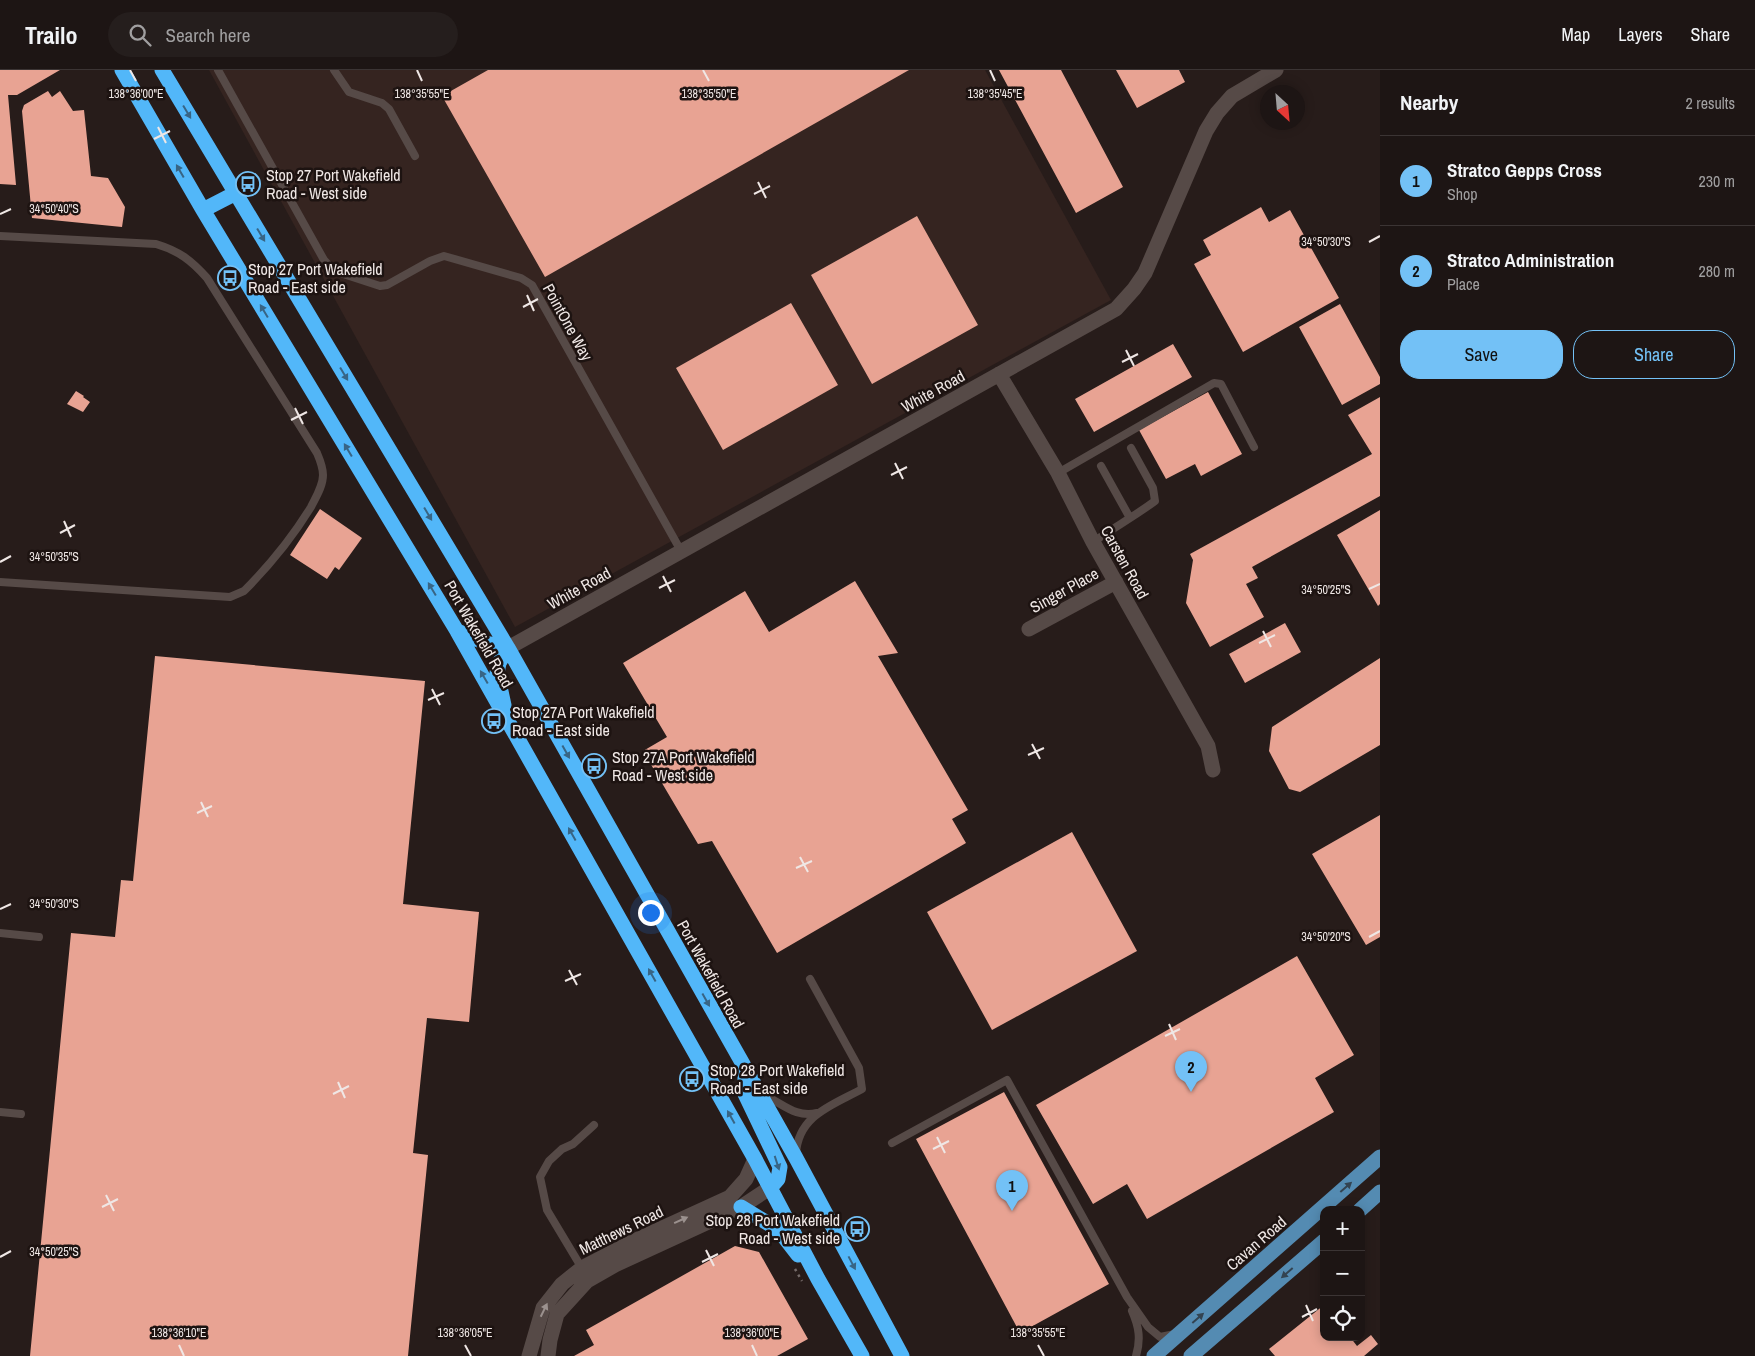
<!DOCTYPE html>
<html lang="en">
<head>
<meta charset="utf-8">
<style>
  :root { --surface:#1d1514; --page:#251e1d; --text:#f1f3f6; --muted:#a09fa0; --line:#3b3434; --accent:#73c1f6 }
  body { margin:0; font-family:"Archivo Narrow",sans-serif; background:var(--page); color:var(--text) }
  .controls { position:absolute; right:15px; bottom:15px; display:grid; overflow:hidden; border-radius:10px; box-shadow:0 2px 12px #0003 }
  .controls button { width:45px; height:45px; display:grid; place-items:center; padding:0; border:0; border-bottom:1px solid var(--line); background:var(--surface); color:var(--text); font:25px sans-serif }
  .compass { position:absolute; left:1260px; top:15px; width:45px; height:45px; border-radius:50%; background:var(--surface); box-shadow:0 2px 12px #0003; rotate:154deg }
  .you { position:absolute; left:650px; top:842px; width:18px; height:18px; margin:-12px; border:4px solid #fff; border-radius:50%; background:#1a73e8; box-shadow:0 0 0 8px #1a73e833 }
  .badge { display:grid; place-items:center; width:32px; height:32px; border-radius:50%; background:var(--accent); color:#111; font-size:16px; font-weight:700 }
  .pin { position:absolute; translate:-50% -41px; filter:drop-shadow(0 1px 2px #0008) }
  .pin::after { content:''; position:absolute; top:26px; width:18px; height:15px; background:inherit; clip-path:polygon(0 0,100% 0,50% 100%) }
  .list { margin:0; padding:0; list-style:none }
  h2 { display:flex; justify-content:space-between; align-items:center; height:65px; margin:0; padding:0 20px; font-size:21px }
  h2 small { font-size:16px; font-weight:400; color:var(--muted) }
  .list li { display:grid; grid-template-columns:32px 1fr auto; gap:15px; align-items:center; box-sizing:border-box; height:90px; padding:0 20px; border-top:1px solid var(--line) }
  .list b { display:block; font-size:19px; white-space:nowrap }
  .list p { margin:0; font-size:16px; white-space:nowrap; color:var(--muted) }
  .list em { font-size:16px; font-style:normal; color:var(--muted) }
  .actions { display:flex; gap:10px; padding:15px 20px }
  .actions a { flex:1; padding:11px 0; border:1px solid var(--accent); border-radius:20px; text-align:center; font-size:18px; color:var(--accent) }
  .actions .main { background:var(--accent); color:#111 }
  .icon { flex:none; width:28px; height:28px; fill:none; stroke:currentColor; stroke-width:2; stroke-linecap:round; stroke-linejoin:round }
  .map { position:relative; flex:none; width:1380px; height:1286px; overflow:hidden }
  header { display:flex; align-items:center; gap:30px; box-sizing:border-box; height:70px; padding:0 25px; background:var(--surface); border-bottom:1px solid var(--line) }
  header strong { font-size:24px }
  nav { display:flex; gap:28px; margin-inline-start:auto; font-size:18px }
  .search { width:350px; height:45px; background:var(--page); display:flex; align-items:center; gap:12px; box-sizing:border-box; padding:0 18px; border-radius:28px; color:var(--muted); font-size:19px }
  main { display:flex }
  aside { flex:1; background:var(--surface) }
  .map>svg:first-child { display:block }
  .built { fill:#352420 }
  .building { fill:#e8a393 }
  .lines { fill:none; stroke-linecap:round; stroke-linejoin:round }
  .path { stroke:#756b69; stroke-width:2.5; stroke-dasharray:2.5 4; stroke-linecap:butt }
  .lane { stroke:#564a47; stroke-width:8 }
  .street { stroke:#564a47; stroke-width:15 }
  .primary { stroke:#548bb2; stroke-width:15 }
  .highway { stroke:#52b7f9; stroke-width:15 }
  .oneway { fill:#386585 }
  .oneway2 { fill:#334351 }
  .oneway3 { fill:#9b918e }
  .ticks { fill:none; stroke:#efe7e5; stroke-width:2 }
  .labels { text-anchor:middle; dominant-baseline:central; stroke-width:5; stroke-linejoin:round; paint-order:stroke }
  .poi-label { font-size:16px; fill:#efe7e5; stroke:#1d1311; text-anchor:start }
  .street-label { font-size:16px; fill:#efe7e5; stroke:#1d1311 }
  .ticks-label { font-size:12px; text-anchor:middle; fill:#efe7e5; stroke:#1d1311; stroke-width:5; stroke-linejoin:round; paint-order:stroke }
</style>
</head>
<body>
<header>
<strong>Trailo</strong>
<div class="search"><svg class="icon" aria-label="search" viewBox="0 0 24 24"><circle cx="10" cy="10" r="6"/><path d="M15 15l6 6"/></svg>Search here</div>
<nav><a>Map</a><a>Layers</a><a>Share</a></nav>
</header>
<main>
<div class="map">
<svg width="1380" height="1286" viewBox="0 0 1380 1286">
  <rect width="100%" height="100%" fill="#271c1a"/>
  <path class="built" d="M 209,0 L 985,0 L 1111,230 L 515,557 Z"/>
  <path class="building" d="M 0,0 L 60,0 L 17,25 L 8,25 L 16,115 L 0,114 Z
    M 488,0 L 909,0 L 545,207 L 442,26 Z
    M 999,0 L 1061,0 L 1123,117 L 1076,143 Z
    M 1116,0 L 1179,0 L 1185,12 L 1137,38 Z
    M 48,21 L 52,27 L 60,21 L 73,41 L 84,40 L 91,106 L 108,108 L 125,137 L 122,157 L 32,148 L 22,41 L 24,35 Z
    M 1261,137 L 1269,152 L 1290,140 L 1339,228 L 1243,282 L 1194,194 L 1211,185 L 1203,170 Z
    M 917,146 L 978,255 L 872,314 L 811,205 Z
    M 791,233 L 838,315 L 723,380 L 676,298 Z
    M 1340,234 L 1380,307 L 1380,314 L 1342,335 L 1299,257 Z
    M 1173,274 L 1192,307 L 1094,362 L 1075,329 Z
    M 76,321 L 84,326 L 83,327 L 90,332 L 83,342 L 67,334 Z
    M 1208,322 L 1242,384 L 1201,406 L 1195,394 L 1166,409 L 1139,360 Z
    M 1380,327 L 1380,426 L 1252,497 L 1258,508 L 1246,514 L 1264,547 L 1210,577 L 1186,533 L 1193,490 L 1190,484 L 1372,384 L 1348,345 Z
    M 320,439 L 362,468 L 339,500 L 335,497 L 327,509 L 290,485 Z
    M 1380,440 L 1380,534 L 1378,536 L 1337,465 Z
    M 855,511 L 898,583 L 878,586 L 968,740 L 952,749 L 966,773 L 777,883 L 712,771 L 698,774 L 643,681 L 667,667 L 623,593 L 745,521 L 769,562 Z
    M 1285,553 L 1301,582 L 1245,613 L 1229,584 Z
    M 155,586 L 425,611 L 403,834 L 479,842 L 469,952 L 427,948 L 413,1083 L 428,1085 L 408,1286 L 30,1286 L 71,863 L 115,867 L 121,810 L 133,811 Z
    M 1380,588 L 1380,675 L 1300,722 L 1289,719 L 1269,681 L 1272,657 Z
    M 1380,745 L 1380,867 L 1366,875 L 1312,784 Z
    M 1072,762 L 1137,881 L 992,960 L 927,842 Z
    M 1297,886 L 1354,985 L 1315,1008 L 1334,1042 L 1147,1149 L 1127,1114 L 1093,1134 L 1036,1035 Z
    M 1004,1022 L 1109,1214 L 1020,1263 L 916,1069 Z
    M 735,1176 L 759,1182 L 808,1269 L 777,1286 L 574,1286 L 594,1275 L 586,1260 Z
    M 1324,1235 L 1324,1267 L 1350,1267 L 1357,1276 L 1371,1265 L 1378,1274 L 1364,1286 L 1275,1286 L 1269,1279 Z"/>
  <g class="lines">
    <path class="path" d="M 795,1199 L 802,1211"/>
    <path class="lane" d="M 218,0 L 324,190 L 334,201 L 380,216 L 387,215 L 430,191 L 444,186 L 521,208 L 532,215 L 681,481
      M 334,0 L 349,22 L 382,33 L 389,39 L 415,86
      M 0,166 L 156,174 C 179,181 191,190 207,208 L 317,383 C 320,390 323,397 323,405 C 323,416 316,427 311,437 C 292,468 270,495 244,521 L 230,527 L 0,512
      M 1101,396 L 1130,448
      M 1058,403 L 1214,313 L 1221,314 L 1254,377
      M 1093,472 C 1113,458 1135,446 1155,431 L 1153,418 L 1131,378
      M 0,863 L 39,867
      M 763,1025 C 783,1033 794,1048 817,1043
      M 0,1042 L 21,1044
      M 892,1073 L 1007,1010 L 1127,1227 L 1148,1257 L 1160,1267 L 1175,1264
      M 796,1084 C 798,1045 833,1035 862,1019 L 859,998 L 810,909
      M 583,1200 L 547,1140 L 540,1107 L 549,1091 L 562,1079 L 573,1074 L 594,1055
      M 1132,1241 C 1139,1257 1141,1269 1136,1286"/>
    <path class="street" d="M 999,304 L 1058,403 L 1093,472 L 1208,676 L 1213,700
      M 1029,559 L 1116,512
      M 508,578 L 1116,239 L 1134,219 L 1145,203 L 1206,61 L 1217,43 L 1232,26 L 1276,0
      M 529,1286 L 543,1238 L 562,1214 L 582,1198 L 636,1170 L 730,1127 L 746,1109 L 755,1089
      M 548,1286 L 550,1270 L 557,1244 L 587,1211 L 615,1195 L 741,1137 L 771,1117"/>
    <path class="primary" d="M 1360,1140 L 1380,1122
      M 1154,1286 L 1380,1087
      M 1191,1286 L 1324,1171"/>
    <path class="highway" d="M 122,0 L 203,140 L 457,561 L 755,1089 L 818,1209 L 862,1286
      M 162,0 L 508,578 L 796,1088 L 902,1286
      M 203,140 L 236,123
      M 457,561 L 486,573 L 508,578
      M 504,635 L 497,603 L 499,593 L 508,578
      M 745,1002 L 745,1024 L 780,1097 L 778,1109 L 771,1117
      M 741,1137 L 774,1157 L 784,1167 L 798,1185"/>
  </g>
  <defs><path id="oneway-solid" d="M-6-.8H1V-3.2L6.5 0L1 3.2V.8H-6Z" transform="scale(1.25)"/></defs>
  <g class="oneway">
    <use href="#oneway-solid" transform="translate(187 42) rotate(59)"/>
    <use href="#oneway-solid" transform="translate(180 101) rotate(-120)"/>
    <use href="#oneway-solid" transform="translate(261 165) rotate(59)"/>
    <use href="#oneway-solid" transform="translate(264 241) rotate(-121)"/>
    <use href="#oneway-solid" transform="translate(344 304) rotate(59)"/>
    <use href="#oneway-solid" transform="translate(348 380) rotate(-121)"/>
    <use href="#oneway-solid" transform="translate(428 444) rotate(59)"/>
    <use href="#oneway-solid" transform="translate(432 519) rotate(-121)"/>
    <use href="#oneway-solid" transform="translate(484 607) rotate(-120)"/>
    <use href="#oneway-solid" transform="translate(566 682) rotate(61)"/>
    <use href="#oneway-solid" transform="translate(572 764) rotate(-119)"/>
    <use href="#oneway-solid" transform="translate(652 905) rotate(-119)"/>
    <use href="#oneway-solid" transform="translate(706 930) rotate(61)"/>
    <use href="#oneway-solid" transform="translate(731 1047) rotate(-119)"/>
    <use href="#oneway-solid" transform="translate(777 1093) rotate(72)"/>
    <use href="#oneway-solid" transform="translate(852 1193) rotate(62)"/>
  </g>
  <g class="oneway2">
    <use href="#oneway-solid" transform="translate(1346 1117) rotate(-41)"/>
    <use href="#oneway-solid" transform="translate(1287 1203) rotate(139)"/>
    <use href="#oneway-solid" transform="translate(1198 1248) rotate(-41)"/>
  </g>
  <g class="oneway3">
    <use href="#oneway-solid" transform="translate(681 1150) rotate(-24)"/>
    <use href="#oneway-solid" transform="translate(544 1240) rotate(-64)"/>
  </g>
  <path class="ticks" d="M 130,0 L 136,11M 417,0 L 422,11M 703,0 L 709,11M 990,0 L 995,11M 158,57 L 166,73M 154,69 L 170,61M 758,112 L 766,128M 754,124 L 770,116M 0,144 L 11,139M 1369,172 L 1380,166M 527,225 L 534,241M 523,237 L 538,229M 1126,280 L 1134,296M 1122,292 L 1138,284M 295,338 L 303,354M 291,350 L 307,342M 895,393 L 903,409M 891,405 L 907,397M 64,451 L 71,467M 60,463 L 75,455M 0,492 L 11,486M 663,506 L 671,522M 659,518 L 675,510M 1369,519 L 1380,514M 1263,561 L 1271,577M 1259,573 L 1275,565M 432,619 L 440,635M 428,630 L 444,623M 1032,674 L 1040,689M 1028,685 L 1044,678M 201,732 L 208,747M 197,743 L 212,736M 800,787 L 808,802M 796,798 L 812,791M 0,839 L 11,834M 1369,867 L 1380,861M 569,900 L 577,915M 565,911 L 581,904M 1169,954 L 1176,970M 1165,966 L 1180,959M 338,1012 L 345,1028M 333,1024 L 349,1016M 937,1067 L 945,1083M 933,1079 L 949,1071M 106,1125 L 114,1141M 102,1137 L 118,1129M 706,1180 L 714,1196M 0,1187 L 11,1181M 702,1192 L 718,1184M 1306,1235 L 1313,1251M 1302,1247 L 1317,1239M 179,1275 L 184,1286M 465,1275 L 471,1286M 752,1275 L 757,1286M 1038,1275 L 1044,1286"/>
  <defs>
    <symbol id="bus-ring" viewBox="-11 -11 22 22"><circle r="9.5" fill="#1d1311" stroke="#73c1f6" stroke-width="1.5"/><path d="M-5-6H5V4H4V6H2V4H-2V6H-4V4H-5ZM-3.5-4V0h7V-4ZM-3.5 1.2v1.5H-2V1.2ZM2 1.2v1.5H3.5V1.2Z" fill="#73c1f6"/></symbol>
  </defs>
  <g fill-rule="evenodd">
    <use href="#bus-ring" x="234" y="100" width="28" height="28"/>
    <use href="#bus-ring" x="216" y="194" width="28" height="28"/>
    <use href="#bus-ring" x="480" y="637" width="28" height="28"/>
    <use href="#bus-ring" x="580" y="682" width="28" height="28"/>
    <use href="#bus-ring" x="678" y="995" width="28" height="28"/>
    <use href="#bus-ring" x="843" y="1145" width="28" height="28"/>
  </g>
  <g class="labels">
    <g class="poi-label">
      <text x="266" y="105">Stop 27 Port Wakefield<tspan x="266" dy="18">Road - West side</tspan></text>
      <text x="248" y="199">Stop 27 Port Wakefield<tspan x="248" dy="18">Road - East side</tspan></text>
      <text x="512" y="642">Stop 27A Port Wakefield<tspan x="512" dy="18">Road - East side</tspan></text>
      <text x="612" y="687">Stop 27A Port Wakefield<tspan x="612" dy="18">Road - West side</tspan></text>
      <text x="710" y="1000">Stop 28 Port Wakefield<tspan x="710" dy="18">Road - East side</tspan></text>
      <text x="840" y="1150" text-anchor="end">Stop 28 Port Wakefield<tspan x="840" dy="18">Road - West side</tspan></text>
    </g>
    <g class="street-label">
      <text transform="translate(568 252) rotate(61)">PointOne Way</text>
      <text transform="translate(933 321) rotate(-29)">White Road</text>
      <text transform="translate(1125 492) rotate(61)">Carsten Road</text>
      <text transform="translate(579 518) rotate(-29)">White Road</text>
      <text transform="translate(1064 520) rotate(-29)">Singer Place</text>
      <text transform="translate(479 564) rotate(60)">Port Wakefield Road</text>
      <text transform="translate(711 904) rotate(61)">Port Wakefield Road</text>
      <text transform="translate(621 1160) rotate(-26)">Matthews Road</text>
      <text transform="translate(1256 1173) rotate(-41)">Cavan Road</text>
    </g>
  </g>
  <g class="ticks-label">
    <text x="136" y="28">138°36'00"E</text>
    <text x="422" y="28">138°35'55"E</text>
    <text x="709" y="28">138°35'50"E</text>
    <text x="995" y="28">138°35'45"E</text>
    <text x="54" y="143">34°50'40"S</text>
    <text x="1326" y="176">34°50'30"S</text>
    <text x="54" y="491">34°50'35"S</text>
    <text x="1326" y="524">34°50'25"S</text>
    <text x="54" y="838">34°50'30"S</text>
    <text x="1326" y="871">34°50'20"S</text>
    <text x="54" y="1186">34°50'25"S</text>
    <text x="179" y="1267">138°36'10"E</text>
    <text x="465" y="1267">138°36'05"E</text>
    <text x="752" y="1267">138°36'00"E</text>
    <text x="1038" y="1267">138°35'55"E</text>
  </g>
</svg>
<div class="controls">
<button>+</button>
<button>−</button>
<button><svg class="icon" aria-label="locate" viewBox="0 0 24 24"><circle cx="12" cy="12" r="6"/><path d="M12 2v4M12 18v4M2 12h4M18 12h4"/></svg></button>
</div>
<svg class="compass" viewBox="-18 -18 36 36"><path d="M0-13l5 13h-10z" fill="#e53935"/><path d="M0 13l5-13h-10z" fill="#a09fa0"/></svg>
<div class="you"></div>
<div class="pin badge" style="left:1012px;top:1141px">1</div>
<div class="pin badge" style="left:1191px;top:1022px">2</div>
</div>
<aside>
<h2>Nearby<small>2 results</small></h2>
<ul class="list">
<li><span class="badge">1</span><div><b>Stratco Gepps Cross</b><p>Shop</p></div><em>230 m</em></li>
<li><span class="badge">2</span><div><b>Stratco Administration</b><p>Place</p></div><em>280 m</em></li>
</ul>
<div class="actions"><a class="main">Save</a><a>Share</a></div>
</aside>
</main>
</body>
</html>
